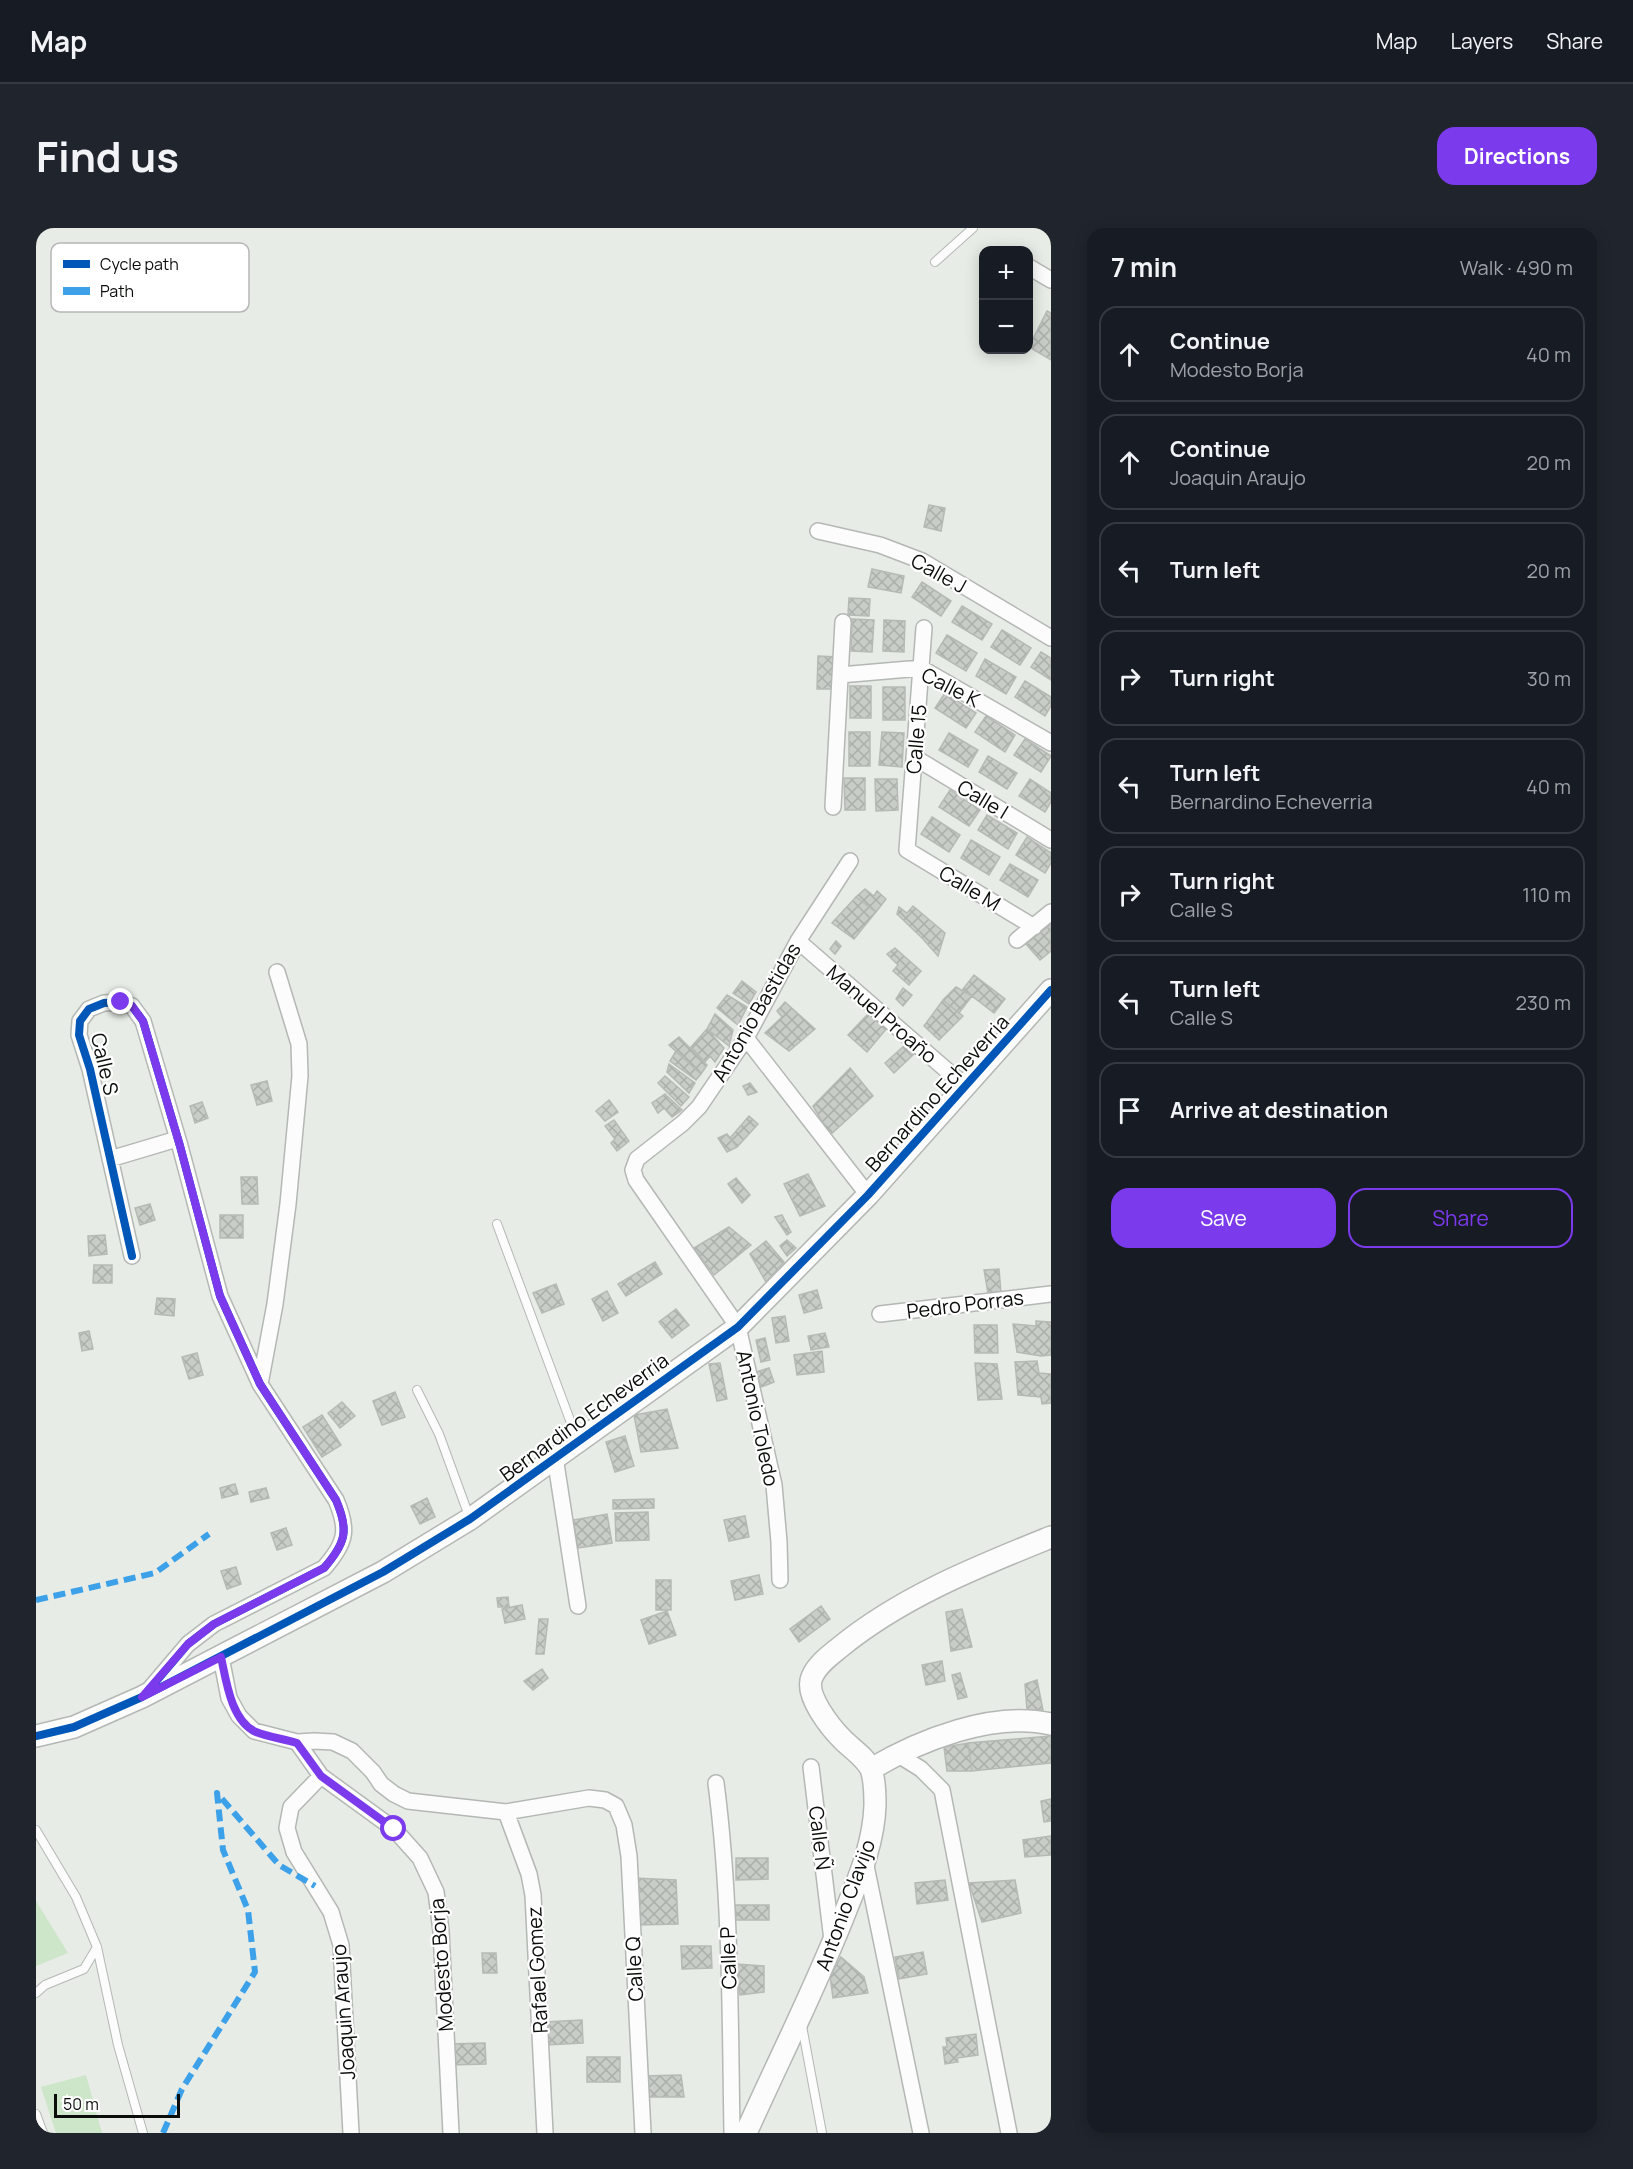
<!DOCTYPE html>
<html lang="en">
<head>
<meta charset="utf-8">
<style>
  :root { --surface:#171b24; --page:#20242c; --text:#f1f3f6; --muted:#9ea1a6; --line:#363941; --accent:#7c3aed }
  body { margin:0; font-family:Manrope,sans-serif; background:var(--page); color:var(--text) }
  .controls { position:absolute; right:18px; top:18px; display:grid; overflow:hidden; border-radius:12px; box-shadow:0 3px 15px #0003 }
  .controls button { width:54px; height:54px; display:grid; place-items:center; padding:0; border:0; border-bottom:2px solid var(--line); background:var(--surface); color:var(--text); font:30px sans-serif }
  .scale { position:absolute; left:18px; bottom:15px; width:126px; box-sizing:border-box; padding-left:6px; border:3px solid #0a0d0a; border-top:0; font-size:16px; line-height:21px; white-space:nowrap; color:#0a0d0a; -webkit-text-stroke:4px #fff; paint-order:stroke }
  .stop { position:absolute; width:18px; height:18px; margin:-14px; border:4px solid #7c3aed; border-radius:50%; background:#fff }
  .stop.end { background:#7c3aed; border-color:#fff; box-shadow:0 2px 6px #0008 }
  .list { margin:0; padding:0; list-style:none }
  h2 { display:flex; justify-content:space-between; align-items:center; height:78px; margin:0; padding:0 24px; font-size:26px }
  h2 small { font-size:20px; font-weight:400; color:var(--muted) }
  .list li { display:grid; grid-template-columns:39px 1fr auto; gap:18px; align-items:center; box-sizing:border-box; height:96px; margin:0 12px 12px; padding:0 12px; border:2px solid var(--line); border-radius:18px }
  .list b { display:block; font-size:22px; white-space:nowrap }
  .list p { margin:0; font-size:20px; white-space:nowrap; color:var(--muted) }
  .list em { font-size:20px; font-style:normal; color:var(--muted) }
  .actions { display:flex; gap:12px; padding:18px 24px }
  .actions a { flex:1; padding:14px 0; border:2px solid var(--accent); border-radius:18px; text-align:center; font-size:21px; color:var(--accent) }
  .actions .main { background:var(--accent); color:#fff }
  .icon { flex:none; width:33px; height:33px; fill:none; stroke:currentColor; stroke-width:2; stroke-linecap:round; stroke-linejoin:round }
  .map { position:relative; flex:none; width:1015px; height:1905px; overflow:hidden; border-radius:18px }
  header { display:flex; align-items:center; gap:36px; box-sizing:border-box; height:84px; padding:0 30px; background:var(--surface); border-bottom:2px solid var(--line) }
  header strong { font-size:28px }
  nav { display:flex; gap:33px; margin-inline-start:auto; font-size:21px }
  .intro { display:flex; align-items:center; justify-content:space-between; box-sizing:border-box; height:144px; padding:0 36px }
  h1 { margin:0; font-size:42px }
  .button { padding:15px 27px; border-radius:18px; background:var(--accent); color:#fff; font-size:21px; font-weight:700 }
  main { display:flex; gap:36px; padding:0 36px }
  aside { flex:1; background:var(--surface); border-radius:18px; box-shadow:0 3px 15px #0003 }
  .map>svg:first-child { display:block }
  .pitch { fill:#cde5c8 }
  .building { fill:url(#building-cross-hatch); stroke:#b6bab5; stroke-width:1.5 }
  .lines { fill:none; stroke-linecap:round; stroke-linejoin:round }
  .lane-casing { stroke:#b4b8b4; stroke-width:10 }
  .street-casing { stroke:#b4b8b4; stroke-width:18 }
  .secondary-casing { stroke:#b4b8b4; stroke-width:24 }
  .lane { stroke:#fbfcfb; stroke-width:8 }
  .street { stroke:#fbfcfb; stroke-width:15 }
  .secondary { stroke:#fbfcfb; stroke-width:21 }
  .quiet { stroke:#3ca1e9; stroke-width:6; stroke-dasharray:12 6; stroke-linecap:butt }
  .cycleway-casing { stroke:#fff; stroke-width:11 }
  .cycleway { stroke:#0057b8; stroke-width:8 }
  .route { stroke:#7c3aed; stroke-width:8 }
  .labels { text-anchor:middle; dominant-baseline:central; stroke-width:4.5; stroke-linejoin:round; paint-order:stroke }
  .street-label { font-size:20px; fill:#0a0d0a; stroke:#fff }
  .key { fill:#fff; stroke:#b6b6b6; stroke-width:1.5 }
  .key-label { font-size:16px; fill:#0a0d0a }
</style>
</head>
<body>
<header>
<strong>Map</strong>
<nav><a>Map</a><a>Layers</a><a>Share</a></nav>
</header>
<div class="intro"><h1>Find us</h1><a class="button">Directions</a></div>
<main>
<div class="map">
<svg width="1015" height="1905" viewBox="0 0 1015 1905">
  <defs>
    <pattern id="building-cross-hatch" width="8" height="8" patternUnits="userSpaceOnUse" patternTransform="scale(1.5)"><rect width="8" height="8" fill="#c9cdc8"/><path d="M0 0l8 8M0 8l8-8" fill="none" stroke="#abafaa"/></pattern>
  </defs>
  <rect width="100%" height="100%" fill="#e7ece6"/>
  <path class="pitch" d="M 0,1673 L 32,1725 L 0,1738 Z
    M 50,1847 L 66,1905 L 20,1905 L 5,1859 Z"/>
  <path class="building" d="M 1011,83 L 1015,85 L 1015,132 L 993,119 Z
    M 893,277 L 909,280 L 905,303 L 888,299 Z
    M 836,341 L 868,348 L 865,365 L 832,359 Z
    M 886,354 L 915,373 L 905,388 L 876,369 Z
    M 813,370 L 834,371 L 833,388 L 812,387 Z
    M 926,378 L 956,396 L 946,412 L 916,394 Z
    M 816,391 L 838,392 L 836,424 L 815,423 Z
    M 848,392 L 869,393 L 868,424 L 847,423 Z
    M 966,402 L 995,420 L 984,437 L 955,419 Z
    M 911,407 L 941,425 L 930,443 L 900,425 Z
    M 1005,424 L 1015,430 L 1015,452 L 995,439 Z
    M 782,428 L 802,429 L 801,461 L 781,461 Z
    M 949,431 L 980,449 L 970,466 L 940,448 Z
    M 989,453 L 1015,469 L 1015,478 L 1009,488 L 979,469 Z
    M 814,458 L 835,458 L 835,490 L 814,490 Z
    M 847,459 L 869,459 L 869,492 L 847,492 Z
    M 909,465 L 940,485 L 930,500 L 899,480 Z
    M 950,488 L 979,507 L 969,524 L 939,504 Z
    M 813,504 L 834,504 L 834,538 L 813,538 Z
    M 846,504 L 868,505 L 866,539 L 843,537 Z
    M 913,505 L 942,522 L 932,539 L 903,522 Z
    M 989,511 L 1015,528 L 1005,544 L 978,527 Z
    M 952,528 L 981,545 L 971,561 L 943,544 Z
    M 808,550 L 829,550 L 829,582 L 809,582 Z
    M 839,551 L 861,551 L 862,582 L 840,583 Z
    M 994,551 L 1015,565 L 1015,574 L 1009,584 L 983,568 Z
    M 914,562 L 944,582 L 933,598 L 903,579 Z
    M 951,587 L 981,605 L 972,621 L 942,602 Z
    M 896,589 L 924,607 L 913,624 L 885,606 Z
    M 991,609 L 1015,625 L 1015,635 L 1009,645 L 980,627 Z
    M 935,612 L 964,629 L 953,647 L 925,630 Z
    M 974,636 L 1002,652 L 992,669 L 964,652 Z
    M 829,661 L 838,668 L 841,663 L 850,671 L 840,684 L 820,669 Z
    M 820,669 L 840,684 L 818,711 L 796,695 Z
    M 877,678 L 909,705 L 902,728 L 886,710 L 861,686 L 863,679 L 871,685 Z
    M 1015,696 L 1015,723 L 1004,732 L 990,716 Z
    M 800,713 L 805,718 L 799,726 L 794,721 Z
    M 859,720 L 885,743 L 873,757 L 857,743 L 862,737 L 851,726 Z
    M 938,747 L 969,771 L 958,785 L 927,761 Z
    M 706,753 L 720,764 L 713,776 L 697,765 Z
    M 920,759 L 936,768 L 923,785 L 907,772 Z
    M 867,760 L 876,767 L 867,778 L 860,771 Z
    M 691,767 L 711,779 L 702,797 L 681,780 Z
    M 907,772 L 927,788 L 903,812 L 888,798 Z
    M 749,774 L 779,801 L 753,823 L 729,805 L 746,789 L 741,783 Z
    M 833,785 L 851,800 L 831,824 L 812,807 Z
    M 679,786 L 697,802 L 693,818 L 671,801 Z
    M 671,801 L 688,820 L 679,834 L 674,828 L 669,834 L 655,819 Z
    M 643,809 L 671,837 L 665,846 L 633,817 Z
    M 869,817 L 878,826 L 858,845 L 849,835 Z
    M 640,823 L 665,846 L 660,852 L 634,833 Z
    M 633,836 L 659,855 L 653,865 L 631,844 Z
    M 814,840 L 837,868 L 794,907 L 777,878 Z
    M 629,848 L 653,869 L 645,878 L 622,855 Z
    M 231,853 L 236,873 L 221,877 L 215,857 Z
    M 714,855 L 721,864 L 712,867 L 707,858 Z
    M 629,866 L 646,882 L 636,889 L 628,880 L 622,885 L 616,875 Z
    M 573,872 L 582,884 L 569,893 L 560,883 Z
    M 166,874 L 172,890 L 159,895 L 154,878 Z
    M 713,888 L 722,896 L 701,919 L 694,910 Z
    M 578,892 L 593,913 L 581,923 L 575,915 L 579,911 L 569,898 Z
    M 691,906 L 701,919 L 691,924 L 682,910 Z
    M 772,946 L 789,978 L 764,988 L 748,956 Z
    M 205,949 L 221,949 L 222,976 L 206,976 Z
    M 700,950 L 714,967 L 706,975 L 692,956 Z
    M 114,976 L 119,992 L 104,997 L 99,980 Z
    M 184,987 L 207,987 L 207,1010 L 184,1010 Z
    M 746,987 L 755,1004 L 751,1007 L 739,989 Z
    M 693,999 L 715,1017 L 678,1047 L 658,1020 Z
    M 69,1007 L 71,1026 L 53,1028 L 52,1008 Z
    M 751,1012 L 760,1020 L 751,1028 L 744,1018 Z
    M 730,1013 L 748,1034 L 730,1054 L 714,1026 Z
    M 619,1034 L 626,1046 L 590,1068 L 582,1056 Z
    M 58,1037 L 76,1037 L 76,1055 L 57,1055 Z
    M 963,1041 L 965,1065 L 952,1065 L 948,1042 Z
    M 520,1056 L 528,1076 L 506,1085 L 497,1065 Z
    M 781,1062 L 786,1080 L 768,1085 L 763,1067 Z
    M 571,1063 L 582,1085 L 567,1093 L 556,1071 Z
    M 121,1070 L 139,1071 L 138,1088 L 119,1086 Z
    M 640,1081 L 653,1097 L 636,1110 L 623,1094 Z
    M 749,1088 L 753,1113 L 740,1115 L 736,1090 Z
    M 1000,1093 L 1015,1094 L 1015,1127 L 1005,1128 L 981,1124 L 977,1096 L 1000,1098 Z
    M 938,1097 L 961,1097 L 962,1125 L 939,1125 Z
    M 53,1103 L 57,1121 L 46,1123 L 43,1105 Z
    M 789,1105 L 793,1119 L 775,1122 L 772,1108 Z
    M 729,1110 L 734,1132 L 725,1134 L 720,1112 Z
    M 786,1123 L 788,1144 L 761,1147 L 758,1127 Z
    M 161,1125 L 167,1147 L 153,1151 L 146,1129 Z
    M 1001,1133 L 1003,1145 L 1015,1146 L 1015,1175 L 1006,1176 L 1005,1169 L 982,1167 L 979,1134 Z
    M 684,1135 L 691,1171 L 681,1173 L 673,1136 Z
    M 939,1135 L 961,1136 L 966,1171 L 942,1172 Z
    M 733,1140 L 738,1154 L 725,1159 L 720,1144 Z
    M 359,1164 L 369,1189 L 346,1197 L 337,1173 Z
    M 306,1174 L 319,1188 L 304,1200 L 292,1185 Z
    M 631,1181 L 642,1220 L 605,1224 L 598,1187 Z
    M 286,1187 L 305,1217 L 286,1229 L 267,1199 Z
    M 589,1208 L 598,1238 L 579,1244 L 570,1214 Z
    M 199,1256 L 202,1266 L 186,1270 L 184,1260 Z
    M 230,1260 L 233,1270 L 215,1274 L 213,1264 Z
    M 391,1270 L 399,1289 L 384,1296 L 375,1278 Z
    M 618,1271 L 618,1280 L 577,1281 L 577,1272 Z
    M 612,1284 L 613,1312 L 580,1313 L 579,1285 Z
    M 571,1286 L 576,1315 L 542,1320 L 537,1292 Z
    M 709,1288 L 713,1309 L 693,1313 L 688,1292 Z
    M 250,1300 L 256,1317 L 241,1322 L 235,1305 Z
    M 200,1339 L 205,1356 L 191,1361 L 185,1343 Z
    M 723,1347 L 727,1366 L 699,1372 L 695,1353 Z
    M 620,1352 L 635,1352 L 635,1382 L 620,1382 Z
    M 472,1369 L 473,1379 L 462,1379 L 461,1370 Z
    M 486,1377 L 489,1391 L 469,1395 L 466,1381 Z
    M 785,1378 L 794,1391 L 763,1414 L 754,1401 Z
    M 926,1381 L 936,1419 L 915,1423 L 910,1384 Z
    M 631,1383 L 640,1407 L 613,1416 L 605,1392 Z
    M 503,1391 L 512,1391 L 508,1426 L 500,1426 Z
    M 906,1433 L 909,1453 L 890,1457 L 886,1437 Z
    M 506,1441 L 512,1450 L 497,1462 L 488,1453 Z
    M 924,1445 L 931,1469 L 922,1471 L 916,1447 Z
    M 1001,1452 L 1007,1482 L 991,1482 L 989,1456 Z
    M 1015,1508 L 1015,1535 L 936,1543 L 932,1515 Z
    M 932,1515 L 936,1543 L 911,1543 L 908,1519 Z
    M 1015,1571 L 1015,1593 L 1008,1594 L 1005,1573 Z
    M 1015,1608 L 1015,1627 L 989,1629 L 987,1612 Z
    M 700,1630 L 732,1630 L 732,1651 L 700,1652 Z
    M 597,1650 L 640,1652 L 642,1696 L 600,1697 Z
    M 909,1652 L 912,1672 L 881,1676 L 879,1655 Z
    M 979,1652 L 985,1685 L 946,1694 L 933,1655 Z
    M 699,1677 L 733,1677 L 733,1692 L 699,1692 Z
    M 645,1718 L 675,1718 L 676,1740 L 646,1741 Z
    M 887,1724 L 891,1746 L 863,1751 L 859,1729 Z
    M 446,1725 L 460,1725 L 461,1745 L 447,1745 Z
    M 805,1729 L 828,1749 L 832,1765 L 797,1770 L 794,1748 Z
    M 700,1736 L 728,1738 L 728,1764 L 704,1767 Z
    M 546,1792 L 547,1815 L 510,1817 L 509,1794 Z
    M 940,1806 L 942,1827 L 921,1830 L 922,1834 L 909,1836 L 907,1819 L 911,1819 L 910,1810 Z
    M 449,1815 L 450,1836 L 414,1837 L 413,1816 Z
    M 551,1829 L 584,1829 L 584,1854 L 551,1854 Z
    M 645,1847 L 648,1869 L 606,1869 L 606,1848 Z"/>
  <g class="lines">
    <defs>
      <path id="lane" d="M 899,34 L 937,0
        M 461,996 L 541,1211
        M 381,1162 L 403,1206 L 433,1288
        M 0,1602 L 40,1669 L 61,1719 L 82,1817 L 107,1905
        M 0,1765 L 9,1757 L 48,1741 L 61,1719
        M 766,1798 L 786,1905
        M 0,1886 L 7,1905"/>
      <path id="street" d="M 993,39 L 1015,52
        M 782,303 L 844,317 L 886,333 L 1015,410
        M 888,400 L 871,622 L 998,699
        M 804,447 L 885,440 L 1015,515
        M 878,529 L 1015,612
        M 797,579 L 807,394
        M 981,712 L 1015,684
        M 762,713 L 930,859
        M 710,810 L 832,967
        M 74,931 L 141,911
        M 96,1028 L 54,841 L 43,807 L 44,793 L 53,781 L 68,775 L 85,774 L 96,778 L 107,793 L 144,918 L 184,1068 L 224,1156 L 300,1272 C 313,1302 310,1315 288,1340 L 178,1396 L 152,1416 L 112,1463
        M 844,1086 L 1015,1066
        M 224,1156 L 239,1076 L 252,976 L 264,848 L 263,816 L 241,744
        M 519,1229 L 542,1378
        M 744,1352 L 743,1314 L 738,1257 L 702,1099 L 600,952 L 597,942 L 601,931 L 647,895 L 663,879 L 710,810 L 762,713 L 814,633
        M 185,1429 L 193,1470 L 203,1488 L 218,1503 L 261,1514 L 278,1513 L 297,1514 L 316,1523 L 337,1544 L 345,1556 L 358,1566 L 372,1573 L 470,1584 L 553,1570 L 569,1572 L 580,1578 L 588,1597 L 593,1628 L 607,1905
        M 261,1514 L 285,1548 L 255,1579 L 251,1600 L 258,1624 L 295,1684 L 305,1717 L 315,1905
        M 861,1526 L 885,1541 L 906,1562 L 973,1905
        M 775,1539 L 796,1712
        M 285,1548 L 358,1601 L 384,1630 L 400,1664 L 405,1703 L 415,1905
        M 680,1555 C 695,1671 694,1788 696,1905
        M 470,1584 L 493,1646 L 497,1667 L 509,1905
        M 829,1633 L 885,1905"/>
      <path id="secondary" d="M 0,1508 L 38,1499 L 106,1469 L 347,1344 L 434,1291 L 702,1099 L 832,967 L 1015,762
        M 835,1541 C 884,1512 957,1483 1015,1496
        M 710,1905 C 744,1829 782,1755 812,1677 C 825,1645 838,1612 839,1577 C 839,1566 839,1552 835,1541 C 829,1529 816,1521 807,1512 C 795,1500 768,1467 776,1449 C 781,1437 793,1428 803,1420 C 865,1369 941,1339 1015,1309"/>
    </defs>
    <use href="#lane" class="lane-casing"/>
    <use href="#street" class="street-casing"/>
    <use href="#secondary" class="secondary-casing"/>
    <use href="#lane" class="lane"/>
    <use href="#street" class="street"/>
    <use href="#secondary" class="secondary"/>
    <path class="quiet" d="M 0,1372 L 119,1345 L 173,1306
      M 127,1905 L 146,1861 L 219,1744 L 212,1682 L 187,1622 L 181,1565 L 243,1637 L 279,1658"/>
    <defs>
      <path id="cycleway" d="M 96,1028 L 54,841 L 43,807 L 44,793 L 53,781 L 68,775 L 85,774 L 96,778 L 107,793 L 144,918 L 184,1068 L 224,1156 L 300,1272 C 313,1302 310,1315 288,1340 L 178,1396 L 152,1416 L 112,1463
        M 0,1508 L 38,1499 L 106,1469 L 347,1344 L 434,1291 L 702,1099 L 832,967 L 1015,762"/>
    </defs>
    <use href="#cycleway" class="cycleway-casing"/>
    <use href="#cycleway" class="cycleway"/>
  </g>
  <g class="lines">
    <path class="route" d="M 85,774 L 96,778 L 107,793 L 144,918 L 184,1068 L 224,1156 L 300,1272 C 313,1302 310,1315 288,1340 L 178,1396 L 152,1416 L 106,1469 L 185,1429 C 190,1452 195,1493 220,1504 C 232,1509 248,1511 261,1515 L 285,1548 L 358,1601"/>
  </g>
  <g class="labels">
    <g class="street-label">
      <text transform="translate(903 345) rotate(29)">Calle J</text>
      <text transform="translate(915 459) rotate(27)">Calle K</text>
      <text transform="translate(880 511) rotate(-85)">Calle 15</text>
      <text transform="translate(947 571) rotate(31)">Calle I</text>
      <text transform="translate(934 660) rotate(31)">Calle M</text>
      <text transform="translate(720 784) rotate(-60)">Antonio Bastidas</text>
      <text transform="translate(846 786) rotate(41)">Manuel Proaño</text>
      <text transform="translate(69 836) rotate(77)">Calle S</text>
      <text transform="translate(901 865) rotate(-48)">Bernardino Echeverria</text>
      <text transform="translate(929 1076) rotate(-7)">Pedro Porras</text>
      <text transform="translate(548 1189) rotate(-36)">Bernardino Echeverria</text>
      <text transform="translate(722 1190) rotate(78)">Antonio Toledo</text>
      <text transform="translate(784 1610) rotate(83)">Calle Ñ</text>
      <text transform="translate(809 1677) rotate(-70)">Antonio Clavijo</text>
      <text transform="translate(692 1730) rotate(-92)">Calle P</text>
      <text transform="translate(405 1737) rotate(-94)">Modesto Borja</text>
      <text transform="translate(598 1741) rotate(-93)">Calle Q</text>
      <text transform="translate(501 1742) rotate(-93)">Rafael Gomez</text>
      <text transform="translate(307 1784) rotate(-94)">Joaquin Araujo</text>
    </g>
  </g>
  <rect x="15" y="15" width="198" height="69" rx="9" class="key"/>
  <rect x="27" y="32" width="27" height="8" fill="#0057b8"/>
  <rect x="27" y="59" width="27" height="8" fill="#3ca1e9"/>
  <g class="key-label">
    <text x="64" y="42">Cycle path</text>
    <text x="64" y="69">Path</text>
  </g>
</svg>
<div class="controls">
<button>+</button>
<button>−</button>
</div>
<div class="scale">50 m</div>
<div class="stop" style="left:358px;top:1601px"></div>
<div class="stop end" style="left:85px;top:774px"></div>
</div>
<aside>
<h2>7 min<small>Walk · 490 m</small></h2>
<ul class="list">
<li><svg class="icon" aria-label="ahead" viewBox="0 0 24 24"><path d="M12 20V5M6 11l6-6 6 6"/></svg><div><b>Continue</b><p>Modesto Borja</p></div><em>40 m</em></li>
<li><svg class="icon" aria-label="ahead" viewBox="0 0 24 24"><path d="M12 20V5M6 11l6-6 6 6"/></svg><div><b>Continue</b><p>Joaquin Araujo</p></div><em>20 m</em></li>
<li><svg class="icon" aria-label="left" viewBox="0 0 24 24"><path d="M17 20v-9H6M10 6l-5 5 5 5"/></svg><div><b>Turn left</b></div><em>20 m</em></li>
<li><svg class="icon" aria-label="right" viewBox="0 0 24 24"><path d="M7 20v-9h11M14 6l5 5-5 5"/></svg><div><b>Turn right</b></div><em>30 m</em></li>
<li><svg class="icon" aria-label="left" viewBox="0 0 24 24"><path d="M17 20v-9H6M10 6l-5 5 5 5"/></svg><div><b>Turn left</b><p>Bernardino Echeverria</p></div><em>40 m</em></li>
<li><svg class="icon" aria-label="right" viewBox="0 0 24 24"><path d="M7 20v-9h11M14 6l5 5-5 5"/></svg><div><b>Turn right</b><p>Calle S</p></div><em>110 m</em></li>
<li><svg class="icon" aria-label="left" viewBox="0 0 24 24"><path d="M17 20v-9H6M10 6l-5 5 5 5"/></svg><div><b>Turn left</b><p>Calle S</p></div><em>230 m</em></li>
<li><svg class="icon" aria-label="arrive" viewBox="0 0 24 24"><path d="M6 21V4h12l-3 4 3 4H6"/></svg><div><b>Arrive at destination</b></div></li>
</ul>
<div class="actions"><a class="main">Save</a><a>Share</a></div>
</aside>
</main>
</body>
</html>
